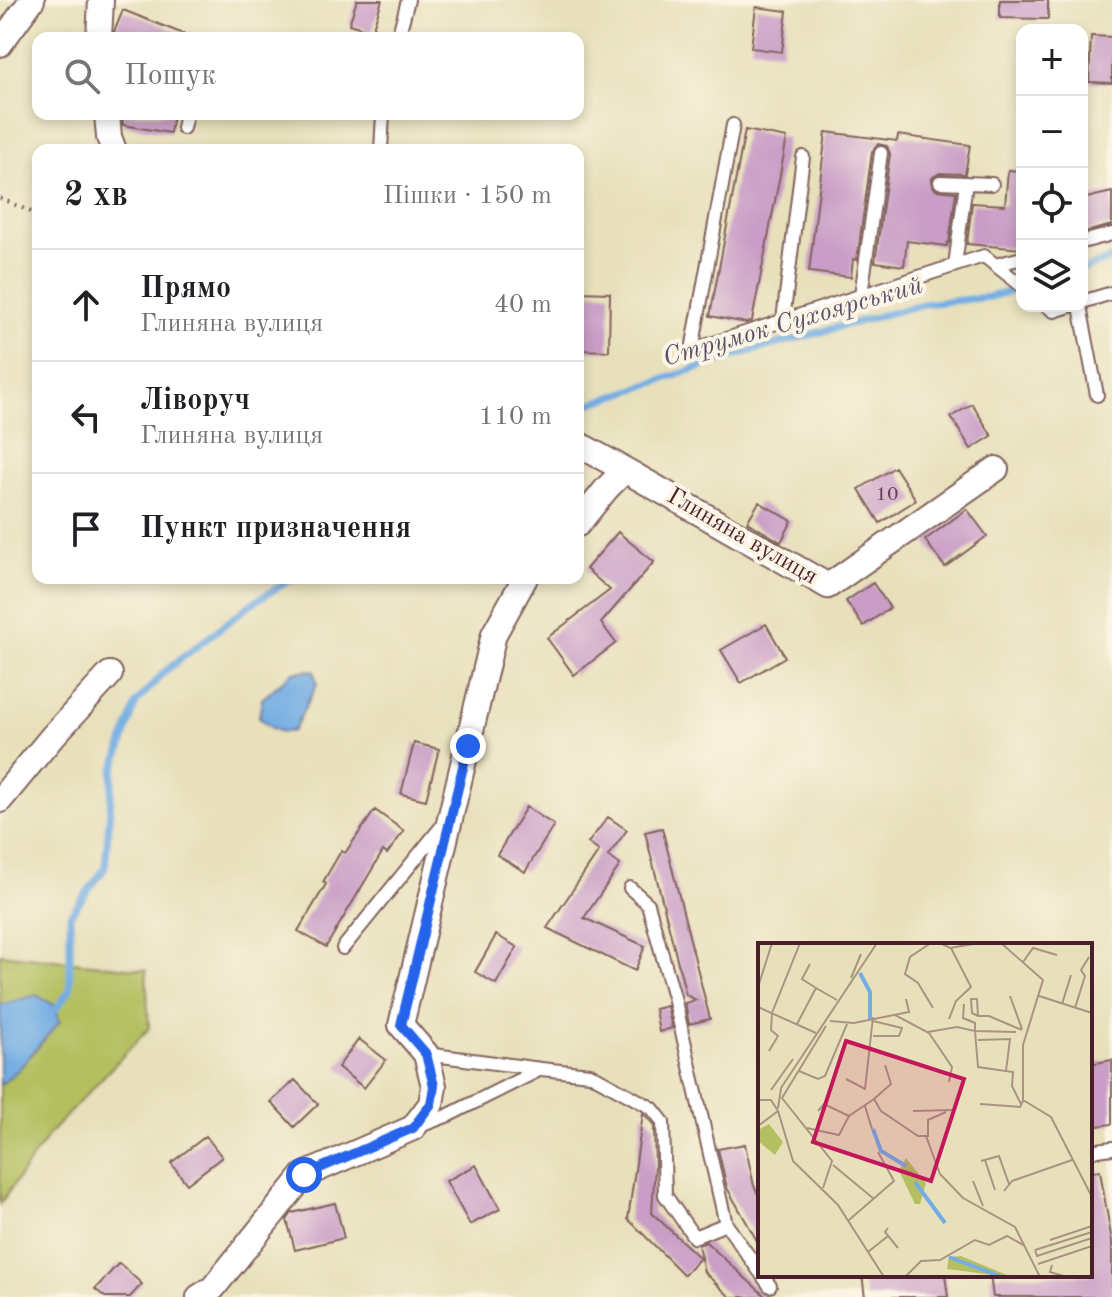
<!DOCTYPE html>
<html lang="uk">
<head>
<meta charset="utf-8">
<style>
  :root { --surface:#fff; --page:#f2f2f2; --text:#202124; --muted:#757577; --line:#e0e0e0 }
  body { margin:0; font-family:"Old Standard TT",serif; background:var(--page); color:var(--text) }
  .controls { position:absolute; right:24px; top:24px; display:grid; overflow:hidden; border-radius:16px; box-shadow:0 4px 12px #0003 }
  .controls button { width:72px; height:72px; display:grid; place-items:center; padding:0; border:0; border-bottom:2px solid var(--line); background:var(--surface); color:var(--text); font:40px sans-serif }
  .stop { position:absolute; width:24px; height:24px; margin:-18px; border:6px solid #2563eb; border-radius:50%; background:#fff }
  .stop.end { background:#2563eb; border-color:#fff; box-shadow:0 2px 8px #0008 }
  .list { margin:0; padding:0; list-style:none }
  h2 { display:flex; justify-content:space-between; align-items:center; height:104px; margin:0; padding:0 32px; font-size:34px }
  h2 small { font-size:26px; font-weight:400; color:var(--muted) }
  .list li { display:grid; grid-template-columns:52px 1fr auto; gap:24px; align-items:center; box-sizing:border-box; height:112px; padding:0 32px; border-top:2px solid var(--line) }
  .list b { display:block; font-size:30px; white-space:nowrap }
  .list p { margin:0; font-size:26px; white-space:nowrap; color:var(--muted) }
  .list em { font-size:26px; font-style:normal; color:var(--muted) }
  .icon { flex:none; width:44px; height:44px; fill:none; stroke:currentColor; stroke-width:2; stroke-linecap:round; stroke-linejoin:round }
  .map { position:relative; flex:none; width:1112px; height:1297px; overflow:hidden }
  .search { position:absolute; background:var(--surface); box-shadow:0 4px 12px #0003; left:32px; top:32px; width:552px; height:88px; display:flex; align-items:center; gap:20px; box-sizing:border-box; padding:0 28px; border-radius:16px; color:var(--muted); font-size:30px }
  .panel { position:absolute; background:var(--surface); box-shadow:0 4px 12px #0003; left:32px; top:144px; width:552px; height:440px; border-radius:16px }
  .map>svg:first-child { display:block }
  .green { fill:#b4bf61; stroke:#7f6f46; stroke-width:2 }
  .water { fill:#73ade3; stroke:#5e6687; stroke-width:2 }
  .lines { fill:none; stroke-linecap:round; stroke-linejoin:round }
  .stream { stroke:#73ade3; stroke-width:7 }
  .building { fill:#c99dc6 }
  .lane-casing { stroke:#81635d; stroke-width:16 }
  .street-casing { stroke:#81635d; stroke-width:28 }
  .path { stroke:#81635d; stroke-width:4; stroke-dasharray:2 6; stroke-linecap:butt }
  .lane { stroke:#fff; stroke-width:12 }
  .street { stroke:#fff; stroke-width:24 }
  .route { stroke:#2563eb; stroke-width:10 }
  .labels { text-anchor:middle; dominant-baseline:central; stroke-width:8; stroke-linejoin:round; paint-order:stroke }
  .number-label { font-size:20px; fill:#6a3e52 }
  .street-label { font-size:24px; fill:#4a1f2b; stroke:#fcf5e5 }
  .water-label { font-size:26px; font-style:italic; fill:#58516b; stroke:#fcf5e5 }
  .inset-river { fill:none; stroke:#73ade3; stroke-width:4 }
  .inset-road { fill:none; stroke:#a99381; stroke-width:2 }
  .view { fill:#c2185b; fill-opacity:0.15; stroke:#c2185b; stroke-width:4 }
  .inset-edge { fill:none; stroke:#4a1f2b; stroke-width:4 }
</style>
</head>
<body>
<div class="map">
<svg width="1112" height="1297" viewBox="0 0 1112 1297">
  <rect width="100%" height="100%" fill="#fcf5e5"/>
  <filter id="ink" filterUnits="userSpaceOnUse"><feTurbulence type="fractalNoise" baseFrequency=".0125" numOctaves="2"/><feDisplacementMap in="SourceGraphic" scale="16" xChannelSelector="R" yChannelSelector="G"/><feConvolveMatrix kernelMatrix="1 2 1 2 8 2 1 2 1" color-interpolation-filters="sRGB"/></filter>
  <filter id="wash" filterUnits="userSpaceOnUse"><feTurbulence type="fractalNoise" baseFrequency=".006" numOctaves="4" result="noise"/><feDisplacementMap in="SourceGraphic" scale="32" xChannelSelector="R" yChannelSelector="G"/><feGaussianBlur stdDeviation="1.8" result="paint"/><feColorMatrix in="noise" values="0 0 0 0 0 0 0 0 0 0 0 0 0 0 0 0 0 1.4 0 .05"/><feComposite in="paint" operator="in"/></filter>
  <g filter="url(#wash)">
    <rect width="100%" height="100%" fill="#e8e0bb"/>
    <path class="green" d="M 0,954 L 146,970 L 149,1028 L 50,1133 L 0,1204 Z"/>
    <path class="water" d="M 314,670 L 317,684 L 293,731 C 278,735 269,727 259,717 L 262,699 L 293,672 Z
      M 36,995 L 54,1005 L 60,1021 L 19,1069 L 0,1085 L 0,1005 Z"/>
    <g class="lines">
      <path class="stream" d="M 1082,270 L 1112,258
        M 578,408 L 737,355 L 923,304 L 989,297 L 1022,288
        M 52,1014 L 70,990 L 70,915 L 105,868 L 113,773 L 136,703 L 164,672 L 251,604 L 293,578"/>
    </g>
    <g id="blocks">
      <path class="building" d="M 357,0 L 382,0 L 372,31 L 349,24 Z
        M 1000,0 L 1048,0 L 1048,19 L 1000,18 Z
        M 756,7 L 787,11 L 782,52 L 751,48 Z
        M 123,10 L 191,37 L 191,38 L 114,38 L 114,32 Z
        M 1091,36 L 1112,37 L 1112,83 L 1089,82 Z
        M 122,114 L 173,114 L 170,133 L 123,125 Z
        M 745,130 L 787,138 L 752,321 L 746,323 L 710,316 Z
        M 826,132 L 897,141 L 898,135 L 970,145 L 965,174 L 940,173 L 933,177 L 931,181 L 932,185 L 936,190 L 956,192 L 949,243 L 947,243 L 947,246 L 907,241 L 904,266 L 875,262 L 890,154 L 887,146 L 878,144 L 872,152 L 857,260 L 853,259 L 851,277 L 809,272 Z
        M 1008,170 L 1022,171 L 1022,249 L 967,244 L 972,203 L 1005,205 Z
        M 1112,192 L 1112,225 L 1082,233 L 1082,199 Z
        M 578,292 L 610,293 L 609,351 L 578,350 Z
        M 972,404 L 992,436 L 971,449 L 951,417 Z
        M 895,467 L 916,500 L 880,523 L 859,489 Z
        M 759,502 L 792,521 L 781,542 L 747,522 Z
        M 967,509 L 987,536 L 945,567 L 925,540 Z
        M 618,532 L 654,562 L 601,623 L 616,643 L 574,675 L 547,638 L 610,590 L 586,569 Z
        M 873,583 L 890,608 L 863,626 L 846,601 Z
        M 766,624 L 785,657 L 741,683 L 721,650 Z
        M 414,743 L 439,749 L 426,800 L 401,794 Z
        M 526,807 L 554,825 L 525,872 L 497,855 Z
        M 375,810 L 404,831 L 387,854 L 383,851 L 326,947 L 298,931 L 326,884 L 323,882 L 341,851 L 345,853 Z
        M 608,817 L 627,830 L 608,856 L 620,865 L 584,918 L 645,946 L 635,971 L 547,928 L 599,851 L 588,843 Z
        M 662,828 L 710,1019 L 689,1024 L 685,1003 L 696,1000 L 686,995 L 645,832 Z
        M 496,935 L 517,947 L 496,984 L 475,972 Z
        M 667,1006 L 672,1028 L 659,1032 L 655,1009 Z
        M 359,1039 L 386,1060 L 364,1088 L 338,1067 Z
        M 1112,1060 L 1112,1124 L 1090,1127 L 1090,1064 Z
        M 295,1080 L 318,1104 L 294,1127 L 271,1102 Z
        M 643,1113 L 654,1125 L 655,1166 L 652,1213 L 700,1258 L 684,1275 L 628,1219 Z
        M 206,1136 L 222,1157 L 187,1184 L 171,1163 Z
        M 745,1144 L 754,1186 L 760,1197 L 760,1246 L 727,1188 L 718,1149 Z
        M 476,1165 L 500,1209 L 470,1225 L 446,1181 Z
        M 1100,1171 L 1112,1242 L 1112,1297 L 993,1297 L 990,1275 L 1090,1275 L 1090,1172 Z
        M 335,1203 L 344,1238 L 295,1250 L 287,1220 L 292,1213 Z
        M 706,1242 L 766,1297 L 730,1297 L 704,1272 L 698,1245 Z
        M 119,1263 L 142,1284 L 130,1297 L 105,1297 L 95,1289 Z
        M 862,1275 L 945,1275 L 948,1297 L 865,1297 Z"/>
    </g>
  </g>
  <g filter="url(#ink)">
    <use href="#blocks" fill-opacity="0" stroke="#81635d" stroke-width="2"/>
    <g class="lines">
      <defs>
        <path id="lane" d="M 398,38 L 408,0
          M 733,125 L 692,350 L 984,256 L 1022,286
          M 183,128 L 186,114
          M 381,150 L 383,114
          M 940,182 L 992,184
          M 1082,242 L 1112,234
          M 955,265 L 966,183
          M 995,265 L 1022,258
          M 861,295 L 881,153
          M 1082,302 L 1112,293
          M 1047,306 L 1054,311 L 1070,306
          M 1080,306 L 1097,395
          M 783,320 L 803,157
          M 630,888 L 648,904 L 674,997 L 726,1224 L 760,1272
          M 343,948 L 442,826
          M 426,1054 L 541,1069
          M 420,1126 L 449,1115 L 541,1069 L 590,1074 L 652,1108 L 663,1122 L 665,1195 L 694,1237 L 726,1224
          M 1090,1151 L 1112,1148
          M 762,1275 L 770,1286"/>
        <path id="street" d="M 99,38 L 101,0
          M 0,44 L 32,0
          M 107,114 L 109,137 L 114,150
          M 578,444 L 625,470
          M 578,524 L 607,488 L 625,470 L 828,586 L 996,469
          M 0,800 L 52,737 L 110,674
          M 199,1297 L 213,1288 L 304,1175 L 413,1128 L 431,1104 L 434,1086 L 426,1054 L 401,1025 L 494,634 L 525,578"/>
      </defs>
      <use href="#lane" class="lane-casing"/>
      <use href="#street" class="street-casing"/>
      <path class="path" d="M 0,198 L 38,215"/>
      <use href="#lane" class="lane"/>
      <use href="#street" class="street"/>
    </g>
  </g>
  <g class="lines" filter="url(#ink)">
    <path class="route" d="M 304,1175 L 413,1128 L 431,1104 L 434,1086 L 426,1054 L 401,1025 L 468,746"/>
  </g>
  <g class="labels">
    <g class="number-label">
      <text x="887" y="495">10</text>
    </g>
    <g class="street-label">
      <text transform="translate(742 537) rotate(30)">Глиняна вулиця</text>
    </g>
    <g class="water-label">
      <text transform="translate(793 322) rotate(-16)">Струмок Сухоярський</text>
    </g>
  </g>
  <g transform="translate(758 943)">
    <rect width="334" height="334" fill="#e8e0bb"/>
    <path d="M 11,181 L 25,199 L 17,212 L 0,198 L 0,187 ZM 148,215 L 168,240 L 162,261 L 157,261 L 141,228 ZM 203,313 L 249,332 L 250,334 L 189,326 L 191,314 Z" fill="#b4bf61"/>
    <path class="inset-river" d="M 102,30 L 112,49 L 112,76M 115,186 L 123,208 L 148,223M 157,239 L 187,280M 191,314 L 244,334"/>
    <path class="inset-road" d="M 173,0 L 152,14 L 147,31 L 160,40 L 175,65M 182,0 L 192,5 L 221,0M 243,0 L 285,37 L 265,102 L 265,157 L 293,174 L 334,254M 265,19 L 275,5 L 299,12M 93,35 L 103,11M 0,44 L 14,0M 58,45 L 79,57M 252,53 L 264,86M 281,53 L 334,70M 206,61 L 205,75 L 217,80 L 217,88 L 258,89M 304,61 L 313,32M 0,64 L 58,90M 317,65 L 327,33 L 323,27 L 331,14M 137,72 L 171,90 L 194,124 L 191,139M 220,73 L 219,56 L 213,56 L 214,70 L 220,73 L 231,73 L 264,87M 191,76 L 198,58 L 213,44 L 193,5M 72,78 L 96,80 L 151,69 L 148,56M 115,78 L 144,85 L 141,93 L 115,93M 39,81 L 58,45 L 44,36 L 52,21M 170,89 L 199,84 L 217,88 L 220,124 L 255,129 L 254,143 L 263,161M 220,97 L 252,96 L 248,128M 11,108 L 20,93 L 13,87 L 14,70 L 42,0M 127,122 L 133,141 L 116,156 L 123,168 L 160,193 L 168,193 L 182,231 L 205,255 L 257,284 L 282,334M 41,128 L 60,136 L 67,133 L 89,81M 88,136 L 107,146 L 115,74M 13,147 L 35,116M 0,157 L 13,157 L 20,168 L 0,183M 222,161 L 262,164 L 265,158M 107,163 L 114,186M 20,165 L 23,145 L 119,0M 20,168 L 35,218 L 80,262 L 126,334M 60,168 L 66,161 L 91,173M 155,168 L 195,167M 49,185 L 81,192 L 91,173 L 116,156M 170,194 L 170,177 L 188,169M 227,217 L 237,247M 223,218 L 241,213 L 251,241M 75,222 L 116,256M 215,238 L 225,263M 65,245 L 74,218 L 24,155 L 68,83M 246,248 L 254,238 L 314,217M 91,277 L 136,238 L 120,209M 130,285 L 127,289 L 140,305M 292,297 L 334,283M 277,307 L 279,313 L 334,295M 277,307 L 334,289M 110,309 L 130,293M 280,321 L 334,303M 294,322 L 292,329 L 309,334M 147,334 L 163,318 L 182,317 L 217,297 L 231,302 L 249,293 L 267,303"/>
    <path class="view" d="M 88,98 L 206,136 L 173,238 L 55,199 Z"/>
    <rect width="334" height="334" class="inset-edge"/>
  </g>
</svg>
<div class="controls">
<button>+</button>
<button>−</button>
<button><svg class="icon" aria-label="locate" viewBox="0 0 24 24"><circle cx="12" cy="12" r="6"/><path d="M12 2v4M12 18v4M2 12h4M18 12h4"/></svg></button>
<button><svg class="icon" aria-label="layers" viewBox="0 0 24 24"><path d="M12 4l9 5-9 5-9-5zM3 14l9 5 9-5"/></svg></button>
</div>
<div class="stop" style="left:304px;top:1175px"></div>
<div class="stop end" style="left:468px;top:746px"></div>
<div class="search"><svg class="icon" aria-label="search" viewBox="0 0 24 24"><circle cx="10" cy="10" r="6"/><path d="M15 15l6 6"/></svg>Пошук</div>
<section class="panel">
<h2>2 хв<small>Пішки · 150 m</small></h2>
<ul class="list">
<li><svg class="icon" aria-label="ahead" viewBox="0 0 24 24"><path d="M12 20V5M6 11l6-6 6 6"/></svg><div><b>Прямо</b><p>Глиняна вулиця</p></div><em>40 m</em></li>
<li><svg class="icon" aria-label="left" viewBox="0 0 24 24"><path d="M17 20v-9H6M10 6l-5 5 5 5"/></svg><div><b>Ліворуч</b><p>Глиняна вулиця</p></div><em>110 m</em></li>
<li><svg class="icon" aria-label="arrive" viewBox="0 0 24 24"><path d="M6 21V4h12l-3 4 3 4H6"/></svg><div><b>Пункт призначення</b></div></li>
</ul>
</section>
</div>
</body>
</html>
